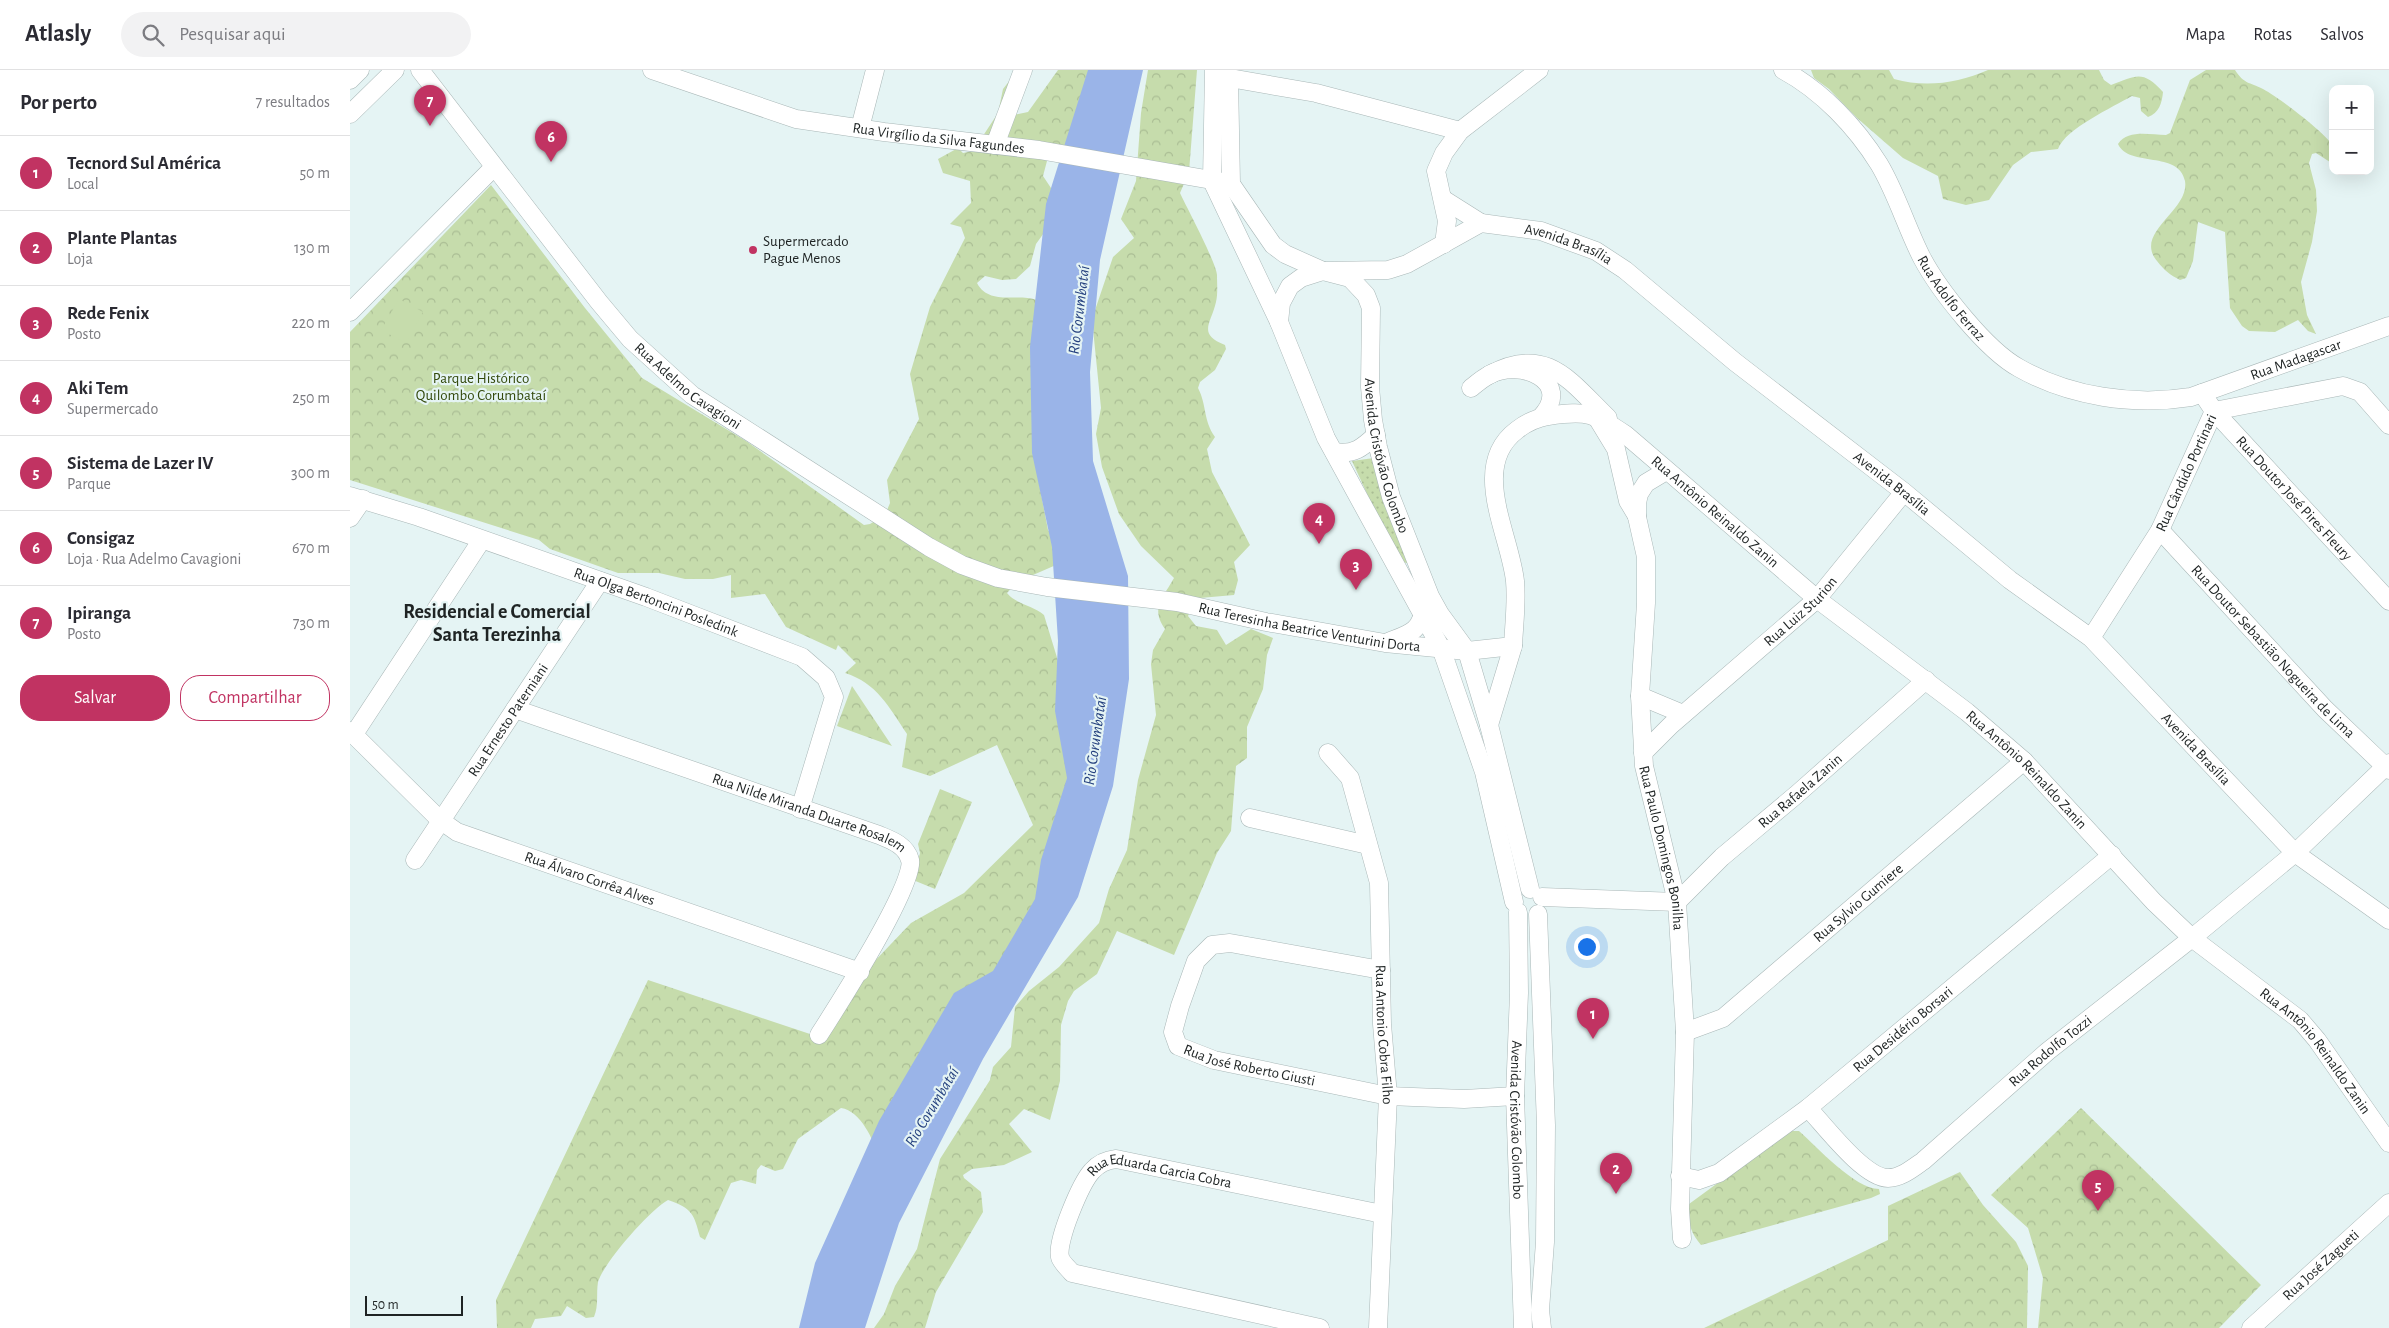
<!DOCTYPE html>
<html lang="pt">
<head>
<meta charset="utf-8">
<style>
  :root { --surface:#fff; --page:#f2f2f3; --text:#2b2b33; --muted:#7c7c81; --line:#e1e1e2; --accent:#c13362 }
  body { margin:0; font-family:"Alegreya Sans",sans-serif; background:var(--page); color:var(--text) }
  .controls { position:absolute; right:15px; top:15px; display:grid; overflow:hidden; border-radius:10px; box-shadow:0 5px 20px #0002 }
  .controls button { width:45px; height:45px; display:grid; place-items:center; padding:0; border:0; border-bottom:1px solid var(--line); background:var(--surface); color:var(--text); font:25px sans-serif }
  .scale { position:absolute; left:15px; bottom:12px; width:98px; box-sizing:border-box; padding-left:5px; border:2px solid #1f2424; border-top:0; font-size:14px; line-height:18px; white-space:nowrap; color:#1f2424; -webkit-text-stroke:4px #e5f4f4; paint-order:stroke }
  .you { position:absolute; left:1236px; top:876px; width:18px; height:18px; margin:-12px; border:4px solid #fff; border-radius:50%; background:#1a73e8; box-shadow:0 0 0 8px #1a73e833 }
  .badge { display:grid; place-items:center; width:32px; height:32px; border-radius:50%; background:var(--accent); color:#fff; font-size:16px; font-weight:700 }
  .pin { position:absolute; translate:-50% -41px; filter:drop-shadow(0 1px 2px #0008) }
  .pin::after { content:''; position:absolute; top:26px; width:18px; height:15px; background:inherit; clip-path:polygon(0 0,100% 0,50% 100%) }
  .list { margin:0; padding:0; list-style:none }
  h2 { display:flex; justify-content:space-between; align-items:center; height:65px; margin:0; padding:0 20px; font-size:21px }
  h2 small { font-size:16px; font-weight:400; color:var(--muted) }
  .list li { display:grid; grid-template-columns:32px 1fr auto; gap:15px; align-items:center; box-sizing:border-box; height:75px; padding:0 20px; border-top:1px solid var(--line) }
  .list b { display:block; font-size:19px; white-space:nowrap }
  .list p { margin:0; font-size:16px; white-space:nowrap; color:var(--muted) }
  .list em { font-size:16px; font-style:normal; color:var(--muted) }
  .actions { display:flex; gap:10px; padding:15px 20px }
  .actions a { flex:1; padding:11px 0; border:1px solid var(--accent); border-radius:20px; text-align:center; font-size:18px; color:var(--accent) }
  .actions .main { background:var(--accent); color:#fff }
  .icon { flex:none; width:28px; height:28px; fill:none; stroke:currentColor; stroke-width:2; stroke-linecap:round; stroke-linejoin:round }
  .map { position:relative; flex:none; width:2039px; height:1258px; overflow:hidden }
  header { display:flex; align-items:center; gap:30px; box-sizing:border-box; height:70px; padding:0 25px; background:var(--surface); border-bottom:1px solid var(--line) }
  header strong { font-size:24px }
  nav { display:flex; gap:28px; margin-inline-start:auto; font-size:18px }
  .search { width:350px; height:45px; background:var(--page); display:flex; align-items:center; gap:12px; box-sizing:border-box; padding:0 18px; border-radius:28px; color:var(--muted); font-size:19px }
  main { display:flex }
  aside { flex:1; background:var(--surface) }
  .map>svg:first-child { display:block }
  .grass { fill:url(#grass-dots) }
  .forest { fill:url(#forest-crowns) }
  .garden { fill:#c6dcac }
  .water { fill:#9ab4e8 }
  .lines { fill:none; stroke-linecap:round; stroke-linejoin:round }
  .minor-casing { stroke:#a9b7b7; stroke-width:19 }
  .minor { stroke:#fff; stroke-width:18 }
  .poi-dot { fill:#c13362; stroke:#e5f4f4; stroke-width:2 }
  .labels { text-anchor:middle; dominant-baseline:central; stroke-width:4.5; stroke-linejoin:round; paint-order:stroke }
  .street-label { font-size:15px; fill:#1f2424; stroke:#e5f4f4 }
  .poi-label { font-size:15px; fill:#1f2424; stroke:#e5f4f4; text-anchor:start }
  .park-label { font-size:15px; fill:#33490c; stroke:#e5f4f4 }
  .water-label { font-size:16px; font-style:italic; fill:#25417f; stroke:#e5f4f4 }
  .district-label { font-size:20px; font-weight:bold; fill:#1f2424; stroke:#e5f4f4 }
</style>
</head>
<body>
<header>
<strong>Atlasly</strong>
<div class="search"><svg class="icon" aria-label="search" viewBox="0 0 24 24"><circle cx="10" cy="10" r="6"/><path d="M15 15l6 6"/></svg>Pesquisar aqui</div>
<nav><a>Mapa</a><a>Rotas</a><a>Salvos</a></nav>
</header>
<main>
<aside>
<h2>Por perto<small>7 resultados</small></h2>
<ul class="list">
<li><span class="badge">1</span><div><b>Tecnord Sul América</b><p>Local</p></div><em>50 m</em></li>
<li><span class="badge">2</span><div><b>Plante Plantas</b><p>Loja</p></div><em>130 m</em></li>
<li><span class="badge">3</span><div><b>Rede Fenix</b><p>Posto</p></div><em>220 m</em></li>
<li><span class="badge">4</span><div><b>Aki Tem</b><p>Supermercado</p></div><em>250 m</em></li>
<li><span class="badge">5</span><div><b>Sistema de Lazer IV</b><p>Parque</p></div><em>300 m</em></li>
<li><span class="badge">6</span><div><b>Consigaz</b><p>Loja · Rua Adelmo Cavagioni</p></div><em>670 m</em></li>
<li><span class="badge">7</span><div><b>Ipiranga</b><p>Posto</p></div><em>730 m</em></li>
</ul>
<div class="actions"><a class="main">Salvar</a><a>Compartilhar</a></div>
</aside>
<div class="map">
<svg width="2039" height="1258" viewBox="0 0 2039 1258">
  <defs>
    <pattern id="grass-dots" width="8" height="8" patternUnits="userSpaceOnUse" patternTransform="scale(1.25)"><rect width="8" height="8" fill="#c6dcac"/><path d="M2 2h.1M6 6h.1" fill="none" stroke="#aabd94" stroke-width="1.8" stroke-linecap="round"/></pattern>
    <pattern id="forest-crowns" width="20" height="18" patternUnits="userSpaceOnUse" patternTransform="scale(1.25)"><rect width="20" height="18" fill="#c6dcac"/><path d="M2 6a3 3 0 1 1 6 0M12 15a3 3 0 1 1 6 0" fill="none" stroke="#aabd94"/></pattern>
  </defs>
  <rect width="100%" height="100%" fill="#e5f4f4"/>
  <path class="grass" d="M 1024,388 L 1060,494 L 1053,492 L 1031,454 L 1002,391 Z"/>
  <path class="forest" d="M 708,0 L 757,0 L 723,71 L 705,82 L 697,91 L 693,106 L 703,121 L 696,160 L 686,174 L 680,196 L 666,209 L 652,210 L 635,206 L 627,213 C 639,236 668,223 687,230 L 684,387 L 698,460 L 722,488 L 667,512 L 657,523 C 667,535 683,535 694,545 L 716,617 L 717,708 L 710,798 L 529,1086 C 523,1070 511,1041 491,1038 L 448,1069 L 433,1099 L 425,1101 L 411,1095 L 407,1100 L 406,1114 L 391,1110 L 381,1113 L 355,1170 L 350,1167 C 344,1144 342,1138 318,1130 C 300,1140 254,1192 248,1212 C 246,1224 249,1235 244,1247 L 236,1248 L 217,1236 L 211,1246 L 185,1249 L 181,1258 L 147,1258 L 146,1230 L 298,910 L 472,968 L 520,896 L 561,853 L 614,823 L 683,755 L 647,675 L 580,706 L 552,697 L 557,664 C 539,637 527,613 495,603 L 506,593 L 488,575 L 486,580 L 436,557 L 415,524 L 381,528 L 381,505 L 363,509 L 335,509 L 309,503 L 268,503 L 200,479 L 189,470 L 0,410 L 0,262 L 141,115 L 235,238 L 292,308 L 396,371 L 514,455 L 520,454 L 535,445 L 540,433 L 537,410 L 569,349 L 560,304 L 580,237 L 615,168 L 611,157 L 600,154 L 621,133 L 620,111 L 593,103 L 588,89 L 608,78 L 613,83 L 623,81 L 648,43 L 653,19 L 664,5 L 663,45 L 678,42 Z
    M 798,0 L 847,0 L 839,102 L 830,123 C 837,138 866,192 867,205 C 867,213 868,224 866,232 C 861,254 847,264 875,275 L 876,279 L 865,300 L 850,312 L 848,318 C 857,335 853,350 865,367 L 857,379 L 862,402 L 900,475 L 884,492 L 888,510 L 884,525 L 850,528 L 843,535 L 838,546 L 846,556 L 867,560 L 876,575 L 901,559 L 923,568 L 917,585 L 913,619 L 897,657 L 897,688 L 886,696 L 881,761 L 867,783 L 824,885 L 767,861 L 747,904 L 724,921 L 718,931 L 711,955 L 710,1011 L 700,1050 L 674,1039 L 659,1054 L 682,1082 L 654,1095 L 622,1099 L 613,1105 L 614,1108 L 631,1122 L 633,1142 L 586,1222 L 575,1258 L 524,1258 L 534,1244 L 545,1216 L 567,1179 L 590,1089 L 640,1010 L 643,997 L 661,977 L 665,937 L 679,921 L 709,897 L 749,853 L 759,819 L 777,780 L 788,710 L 806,645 L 801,594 L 803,580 L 815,559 C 800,538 813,528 824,508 L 791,476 L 769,444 L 752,397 L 746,364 L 751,338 L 742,249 L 763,187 L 784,168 L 771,149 L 786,111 L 791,43 Z
    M 1461,0 L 1539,0 L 1544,9 C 1576,18 1608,13 1638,0 L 1749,0 L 1754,10 L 1761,15 C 1787,5 1793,0 1813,22 C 1812,33 1809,43 1798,47 L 1791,41 L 1790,28 L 1782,26 C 1763,37 1715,59 1708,79 L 1681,82 L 1663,95 L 1639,130 L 1616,135 L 1593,129 L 1588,106 L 1553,88 L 1507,48 L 1479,19 L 1464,8 Z
    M 1856,0 L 1885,0 C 1894,14 1899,12 1913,19 C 1931,29 1970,59 1983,75 L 1983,94 L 1966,83 L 1962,84 L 1959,93 L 1966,120 L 1967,141 L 1962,172 L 1951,212 L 1957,245 L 1966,264 L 1958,261 L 1948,250 L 1925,262 L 1899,261 L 1892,256 L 1880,238 L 1875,162 L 1848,152 L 1843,191 L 1836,208 L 1830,210 C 1820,205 1814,200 1807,191 C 1783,162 1840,141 1835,111 C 1829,80 1779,98 1768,74 C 1778,59 1800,65 1816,65 L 1820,63 L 1840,10 Z
    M 502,616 L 542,676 L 487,656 Z
    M 590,719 L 622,732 L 585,819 L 563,810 L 570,783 L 568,774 Z
    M 1731,1038 L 1911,1215 L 1869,1258 L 1688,1258 L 1693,1208 L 1678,1158 L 1641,1125 Z
    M 1439,1061 L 1449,1061 C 1467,1077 1505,1119 1529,1119 L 1530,1124 L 1521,1128 L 1351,1175 C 1340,1162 1337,1151 1339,1134 Z
    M 1610,1102 L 1633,1135 L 1666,1172 L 1678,1196 L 1677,1258 L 1354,1258 L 1538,1170 L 1538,1136 Z"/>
  <path class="garden" d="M 49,229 L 73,242 L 56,273 L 31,260 Z"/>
  <path class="water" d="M 738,0 L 793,0 L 750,190 L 740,302 L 743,391 L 778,506 L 779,609 L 763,716 L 728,827 L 633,989 L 549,1153 L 515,1258 L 449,1258 L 465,1193 L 529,1051 L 604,923 L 643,901 L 685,829 L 691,790 L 717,708 L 705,641 L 708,571 L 702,477 L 682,383 L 680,277 L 696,134 Z"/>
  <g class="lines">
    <defs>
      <g id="minor">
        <path id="s1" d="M 70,0 L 249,232 L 280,269 L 342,325 L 579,477 L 612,495 L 648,508 L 697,517 L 827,532 L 916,552 L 1035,573 L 1117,581 L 1163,576 C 1164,555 1167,532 1165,511 C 1160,464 1119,396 1167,360 C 1176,353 1187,348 1198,346 C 1238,340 1243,343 1276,365 L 1467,529 L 1617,642 L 1674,691 L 1804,832 L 1842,868 L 1950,950 L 1967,970 L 2039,1073"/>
        <path id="s2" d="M 302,0 L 446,49 L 534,62 L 689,80 L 873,112"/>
        <path d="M 864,0 L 862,111 L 929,252 L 976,368 L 1091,578 L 1134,702 L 1164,832"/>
        <path id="s3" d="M 876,0 L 879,8 L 881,114 L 923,175 L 935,184 L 973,201 L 1000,208 L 1016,225 L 1021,238 L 1020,317 L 1023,350 L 1028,377 L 1041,427 L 1080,526 L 1090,544 L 1117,581 L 1139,655 L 1180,819"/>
        <path id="s4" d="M 1433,0 C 1472,21 1506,57 1529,94 C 1546,122 1557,159 1572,188 C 1589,220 1636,280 1669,298 C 1720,327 1784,336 1841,327 L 2039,256"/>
        <path d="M 868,6 L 966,23 L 1110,61"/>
        <path d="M 0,10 L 10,0"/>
        <path d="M 0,44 L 45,0"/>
        <path d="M 510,58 L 525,0"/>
        <path d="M 645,75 L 673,0"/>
        <path d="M 1093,129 L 1131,153"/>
        <path d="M 1094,174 L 1097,151 L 1086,101 L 1094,83 L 1110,61 L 1189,0"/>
        <path d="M 0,242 L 144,97"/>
        <path id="s5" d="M 929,252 L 931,233 L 940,216 L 951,208 L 973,201 L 1038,200 L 1057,194 L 1131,153 L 1191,161 L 1246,181 L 1275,200 L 1385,292 L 1554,422 L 1660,510 L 1741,568 L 1945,783 L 2039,850"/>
        <path d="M 1139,305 C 1196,274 1219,310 1258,348"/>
        <path d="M 1121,318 C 1126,314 1133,308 1139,305 C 1170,288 1224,311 1191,347"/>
        <path id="s6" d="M 1852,323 L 1864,341 L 2039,531"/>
        <path d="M 1864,341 L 1993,316 L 2010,322 L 2039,355"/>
        <path d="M 1249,351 L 1266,379 L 1278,431 L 1287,446"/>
        <path d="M 984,382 C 1004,385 1012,378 1026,365"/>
        <path id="s7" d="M 1316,401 L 1296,413 L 1289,424 L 1287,433 L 1287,447 L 1296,487 L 1296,533 L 1290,626 L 1294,696 L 1327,832 L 1335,962 L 1330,1139 L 1332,1169"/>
        <path id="s8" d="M 0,426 L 69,447 L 296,527 L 452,587 L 476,608 L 484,627 L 450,739"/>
        <path d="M 0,448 L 13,429"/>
        <path id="s9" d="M 1810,460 L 1975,639 L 2039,700"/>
        <path id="s10" d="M 1741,568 L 1810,460 L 1864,341"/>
        <path d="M 1038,572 C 1058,564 1071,562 1074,538"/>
        <path d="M 1290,626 L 1333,644"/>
        <path id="s11" d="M 165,639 L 529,765 C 541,770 556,775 560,790 C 567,812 485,940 469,965"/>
        <path d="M 1139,655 L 1163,576"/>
        <path id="s12" d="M 0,661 L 90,750 L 107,762 L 510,902"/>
        <path d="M 4,664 L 131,471"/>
        <path id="s13" d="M 978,683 L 1000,708 L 1029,813 L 1032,954 L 1038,1026 L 1028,1258"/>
        <path id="s14" d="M 1293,683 L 1321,655 L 1467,529 L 1554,422"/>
        <path d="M 900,748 L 1018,775"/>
        <path id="s15" d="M 65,790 L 250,511"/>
        <path d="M 1192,827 L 1327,832"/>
        <path id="s16" d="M 1327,832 L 1372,787 L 1446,725 L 1576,610"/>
        <path id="s17" d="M 1168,842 L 1169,923 L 1165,1026 L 1173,1258"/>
        <path d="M 1188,844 L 1196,1055 L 1195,1172 L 1190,1240 L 1192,1258"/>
        <path id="s18" d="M 1031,900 L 880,873 L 862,875 L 846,891 L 830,936 L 823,962 L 828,976 L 864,990 L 1038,1026 L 1114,1029 L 1165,1026"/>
        <path id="s19" d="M 1335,962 L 1373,948 L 1674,691"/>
        <path id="s20" d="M 1458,1038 C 1475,1056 1514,1108 1538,1108 C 1551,1108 1563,1098 1573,1091 L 1698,981 L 1842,868 L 1945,783 L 2039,693"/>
        <path id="s21" d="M 1330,1106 L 1349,1110 L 1369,1103 L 1458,1038 L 1762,785"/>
        <path id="s22" d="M 970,1258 L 722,1203 C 718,1198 711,1192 710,1187 C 706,1171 731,1113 742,1101 C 749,1093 756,1090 766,1089 L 1032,1144"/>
        <path id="s23" d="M 1901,1258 L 2039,1133"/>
      </g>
    </defs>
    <use href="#minor" class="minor-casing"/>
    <use href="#minor" class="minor"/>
  </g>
  <circle class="poi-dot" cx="403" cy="180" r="5"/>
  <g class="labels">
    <g class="street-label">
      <text stroke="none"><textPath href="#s2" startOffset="296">Rua Virgílio da Silva Fagundes</textPath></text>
      <text stroke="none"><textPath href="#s5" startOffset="335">Avenida Brasília</textPath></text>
      <text stroke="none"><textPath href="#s4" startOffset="289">Rua Adolfo Ferraz</textPath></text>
      <text stroke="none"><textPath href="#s4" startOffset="676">Rua Madagascar</textPath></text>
      <text stroke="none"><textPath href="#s1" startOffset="416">Rua Adelmo Cavagioni</textPath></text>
      <text stroke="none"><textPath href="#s3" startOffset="460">Avenida Cristóvão Colombo</textPath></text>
      <text stroke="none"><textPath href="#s10" startOffset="191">Rua Cândido Portinari</textPath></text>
      <text stroke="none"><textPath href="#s5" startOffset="740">Avenida Brasília</textPath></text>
      <text stroke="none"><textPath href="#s6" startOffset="140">Rua Doutor José Pires Fleury</textPath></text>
      <text stroke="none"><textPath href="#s1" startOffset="1765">Rua Antônio Reinaldo Zanin</textPath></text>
      <text stroke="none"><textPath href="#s8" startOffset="324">Rua Olga Bertoncini Posledink</textPath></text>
      <text stroke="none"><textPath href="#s14" startOffset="212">Rua Luiz Sturion</textPath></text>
      <text stroke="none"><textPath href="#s1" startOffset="1098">Rua Teresinha Beatrice Venturini Dorta</textPath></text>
      <text stroke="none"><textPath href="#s9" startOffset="166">Rua Doutor Sebastião Nogueira de Lima</textPath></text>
      <text stroke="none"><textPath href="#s15" startOffset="168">Rua Ernesto Paterniani</textPath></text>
      <text stroke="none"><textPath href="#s5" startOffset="1145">Avenida Brasília</textPath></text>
      <text stroke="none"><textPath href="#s1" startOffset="2170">Rua Antônio Reinaldo Zanin</textPath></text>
      <text stroke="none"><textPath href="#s16" startOffset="166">Rua Rafaela Zanin</textPath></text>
      <text stroke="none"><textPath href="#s11" startOffset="312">Rua Nilde Miranda Duarte Rosalem</textPath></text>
      <text stroke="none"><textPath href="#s7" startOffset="394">Rua Paulo Domingos Bonilha</textPath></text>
      <text stroke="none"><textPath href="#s12" startOffset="288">Rua Álvaro Corrêa Alves</textPath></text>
      <text stroke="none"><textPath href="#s19" startOffset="218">Rua Sylvio Gumiere</textPath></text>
      <text stroke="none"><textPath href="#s21" startOffset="274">Rua Desidério Borsari</textPath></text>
      <text stroke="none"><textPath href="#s13" startOffset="294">Rua Antonio Cobra Filho</textPath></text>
      <text stroke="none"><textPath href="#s20" startOffset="316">Rua Rodolfo Tozzi</textPath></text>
      <text stroke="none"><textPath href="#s1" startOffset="2575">Rua Antônio Reinaldo Zanin</textPath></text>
      <text stroke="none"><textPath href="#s18" startOffset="358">Rua José Roberto Giusti</textPath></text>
      <text stroke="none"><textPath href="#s17" startOffset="208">Avenida Cristóvão Colombo</textPath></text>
      <text stroke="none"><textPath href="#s22" startOffset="438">Rua Eduarda Garcia Cobra</textPath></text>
      <text stroke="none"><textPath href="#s23" startOffset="94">Rua José Zagueti</textPath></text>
    </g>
    <g class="poi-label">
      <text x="413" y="171">Supermercado<tspan x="413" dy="17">Pague Menos</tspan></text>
    </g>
    <g class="park-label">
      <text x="131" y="308">Parque Histórico<tspan x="131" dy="17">Quilombo Corumbataí</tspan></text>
    </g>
    <g class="water-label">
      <text transform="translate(729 240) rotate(-83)">Rio Corumbataí</text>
      <text transform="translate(745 671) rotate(-82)">Rio Corumbataí</text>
      <text transform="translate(582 1037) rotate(-59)">Rio Corumbataí</text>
    </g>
    <g class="district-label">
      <text x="147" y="542">Residencial e Comercial<tspan x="147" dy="23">Santa Terezinha</tspan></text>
    </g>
  </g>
</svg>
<div class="controls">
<button>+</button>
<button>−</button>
</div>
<div class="scale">50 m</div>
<div class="you"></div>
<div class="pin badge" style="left:1243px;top:969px">1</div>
<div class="pin badge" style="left:1266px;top:1124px">2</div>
<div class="pin badge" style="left:1006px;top:520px">3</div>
<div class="pin badge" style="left:969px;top:474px">4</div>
<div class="pin badge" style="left:1748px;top:1141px">5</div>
<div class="pin badge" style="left:201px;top:92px">6</div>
<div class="pin badge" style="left:80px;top:56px">7</div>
</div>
</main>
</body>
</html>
